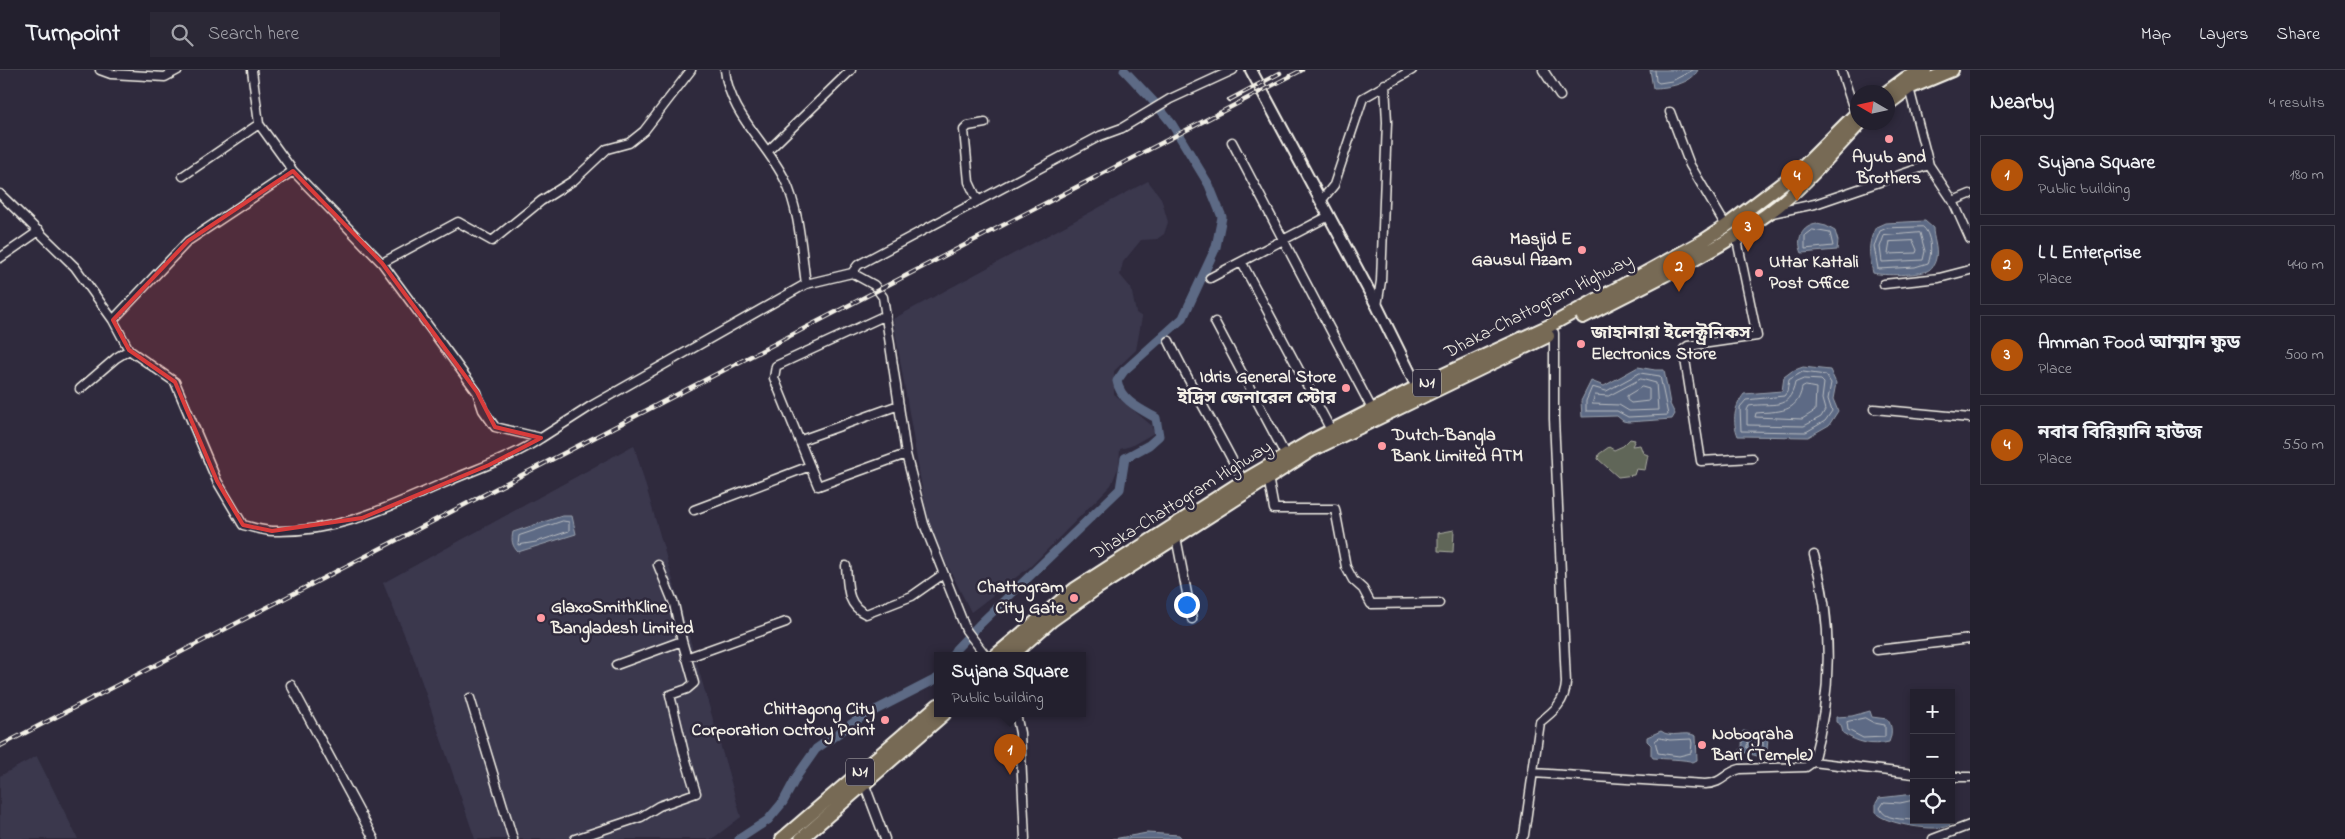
<!DOCTYPE html>
<html lang="en">
<head>
<meta charset="utf-8">
<style>
  :root { --surface:#23202e; --page:#2b2836; --text:#f1f3f6; --muted:#a3a3aa; --line:#403e4a; --accent:#b45309 }
  body { margin:0; font-family:"Indie Flower","Noto Sans Bengali",sans-serif; background:var(--page); color:var(--text) }
  .controls { position:absolute; right:15px; bottom:15px; display:grid; overflow:hidden; border-radius:0px; box-shadow:0 2px 8px #0003 }
  .controls button { width:45px; height:45px; display:grid; place-items:center; padding:0; border:0; border-bottom:1px solid var(--line); background:var(--surface); color:var(--text); font:25px sans-serif }
  .compass { position:absolute; left:1850px; top:15px; width:45px; height:45px; border-radius:50%; background:var(--surface); box-shadow:0 2px 8px #0003; rotate:279deg }
  .you { position:absolute; left:1186px; top:534px; width:18px; height:18px; margin:-12px; border:4px solid #fff; border-radius:50%; background:#1a73e8; box-shadow:0 0 0 8px #1a73e833 }
  .badge { display:grid; place-items:center; width:32px; height:32px; border-radius:50%; background:var(--accent); color:#fff; font-size:16px; font-weight:700 }
  .pin { position:absolute; translate:-50% -41px; filter:drop-shadow(0 1px 2px #0008) }
  .pin::after { content:''; position:absolute; top:26px; width:18px; height:15px; background:inherit; clip-path:polygon(0 0,100% 0,50% 100%) }
  .popup { position:absolute; left:934px; top:582px; width:152px; height:65px; box-sizing:border-box; display:grid; place-content:center; border-radius:0px; background:var(--surface); filter:drop-shadow(0 1px 4px #0005); font-size:16px; white-space:nowrap; color:var(--muted) }
  .popup b { font-size:19px; color:var(--text) }
  .popup::after { content:''; position:absolute; left:50%; top:100%; margin-left:-10px; border:10px solid transparent; border-top-color:var(--surface) }
  .list { margin:0; padding:0; list-style:none }
  h2 { display:flex; justify-content:space-between; align-items:center; height:65px; margin:0; padding:0 20px; font-size:21px }
  h2 small { font-size:16px; font-weight:400; color:var(--muted) }
  .list li { display:grid; grid-template-columns:32px 1fr auto; gap:15px; align-items:center; box-sizing:border-box; height:80px; margin:0 10px 10px; padding:0 10px; border:1px solid var(--line); border-radius:0px }
  .list b { display:block; font-size:19px; white-space:nowrap }
  .list p { margin:0; font-size:16px; white-space:nowrap; color:var(--muted) }
  .list em { font-size:16px; font-style:normal; color:var(--muted) }
  .icon { flex:none; width:28px; height:28px; fill:none; stroke:currentColor; stroke-width:2; stroke-linecap:round; stroke-linejoin:round }
  .map { position:relative; flex:none; width:1970px; height:769px; overflow:hidden }
  header { display:flex; align-items:center; gap:30px; box-sizing:border-box; height:70px; padding:0 25px; background:var(--surface); border-bottom:1px solid var(--line) }
  header strong { font-size:24px }
  nav { display:flex; gap:28px; margin-inline-start:auto; font-size:18px }
  .search { width:350px; height:45px; background:var(--page); display:flex; align-items:center; gap:12px; box-sizing:border-box; padding:0 18px; border-radius:0px; color:var(--muted); font-size:19px }
  main { display:flex }
  aside { flex:1; background:var(--surface) }
  .map>svg:first-child { display:block }
  .built { fill:#3b384e }
  .green { fill:#606659; stroke:#aaaca0 }
  .water { fill:#5d6b85; stroke:#99a1ad }
  .lines { fill:none; stroke-linecap:round; stroke-linejoin:round }
  .shore { stroke:#b8bbc0; stroke-width:1 }
  .canal { stroke:#5d6b85; stroke-width:9 }
  .minor-casing { stroke:#f4f1e8; stroke-width:11 }
  .tertiary-casing { stroke:#f4f1e8; stroke-width:14 }
  .trunk-casing { stroke:#f4f1e8; stroke-width:16 }
  .minor { stroke:#2f2a3d; stroke-width:8 }
  .tertiary { stroke:#2f2a3d; stroke-width:10 }
  .trunk { stroke:#776a54; stroke-width:12 }
  .rail-casing { stroke:#f4f1e8; stroke-width:4.5 }
  .rail { stroke:#2f2a3d; stroke-width:2.5; stroke-dasharray:8; stroke-linecap:butt }
  .marked { fill:#d93c3b; fill-opacity:0.2; stroke:#d93c3b; stroke-width:4; stroke-linejoin:round }
  .poi-dot { fill:#ff9aa2; stroke:#2f2a3d; stroke-width:2 }
  .labels { text-anchor:middle; dominant-baseline:central; stroke-width:5; stroke-linejoin:round; paint-order:stroke }
  .shield { fill:#2f2a3d; stroke:#b9b5b5; stroke-width:1 }
  .shield-label { font-size:16px; font-weight:bold; fill:#f4f1e8 }
  .poi-label { font-size:18px; font-weight:bold; fill:#f4f1e8; stroke:#2f2a3d; text-anchor:start }
  .street-label { font-size:18px; fill:#f4f1e8; stroke:#2f2a3d }
</style>
</head>
<body>
<header>
<strong>Turnpoint</strong>
<div class="search"><svg class="icon" aria-label="search" viewBox="0 0 24 24"><circle cx="10" cy="10" r="6"/><path d="M15 15l6 6"/></svg>Search here</div>
<nav><a>Map</a><a>Layers</a><a>Share</a></nav>
</header>
<main>
<div class="map">
<svg width="1970" height="769" viewBox="0 0 1970 769">
  <rect width="100%" height="100%" fill="#2f2a3d"/>
  <filter id="ink" filterUnits="userSpaceOnUse"><feTurbulence type="fractalNoise" baseFrequency=".02" numOctaves="2"/><feDisplacementMap in="SourceGraphic" scale="10" xChannelSelector="R" yChannelSelector="G"/><feConvolveMatrix kernelMatrix="1 2 1 2 8 2 1 2 1" color-interpolation-filters="sRGB"/></filter>
  <g filter="url(#ink)">
    <path class="built" d="M 1148,111 L 1161,128 L 1168,152 L 1164,164 L 1157,169 L 1141,170 L 1123,192 L 1120,205 L 1131,218 L 1136,243 L 1142,247 L 1136,280 L 1114,301 L 1114,324 L 1151,355 L 1154,363 L 1131,376 L 1120,379 L 1119,396 L 1111,415 L 1031,496 L 971,542 L 929,459 L 893,249 Z
      M 634,375 L 741,747 L 712,769 L 475,769 L 412,583 L 383,513 Z
      M 37,686 L 37,687 L 78,769 L 0,769 L 0,706 Z"/>
    <path class="green" d="M 1630,369 L 1635,370 L 1632,376 L 1640,375 L 1643,383 L 1648,385 L 1645,400 L 1636,399 L 1634,405 L 1618,407 L 1598,389 L 1599,384 L 1609,377 L 1614,380 L 1623,376 Z
      M 1454,460 L 1453,482 L 1438,481 L 1438,463 Z"/>
    <path class="water" d="M 1650,0 L 1698,0 C 1691,14 1667,18 1653,18 Z
      M 1925,151 L 1933,158 C 1933,168 1938,178 1936,188 C 1935,193 1932,199 1927,201 C 1917,205 1884,206 1873,203 C 1869,185 1867,174 1876,157 L 1885,153 Z
      M 1817,154 L 1826,156 L 1835,161 L 1838,171 L 1837,180 L 1802,183 C 1796,170 1801,156 1817,154 Z
      M 1638,297 L 1655,300 L 1664,300 L 1670,334 L 1675,344 L 1672,349 L 1628,352 L 1623,351 L 1617,346 L 1582,347 L 1581,331 L 1591,311 L 1604,316 Z
      M 1803,297 L 1830,300 L 1836,313 L 1833,329 L 1838,341 L 1829,355 L 1808,367 L 1738,366 C 1732,351 1734,337 1744,324 L 1782,321 L 1784,307 L 1792,301 Z
      M 562,446 L 572,446 L 576,464 L 518,482 C 512,476 511,470 513,462 Z
      M 1870,641 L 1872,647 L 1887,649 C 1893,656 1892,664 1889,672 C 1872,676 1858,673 1843,663 L 1841,655 L 1836,652 L 1836,647 L 1852,646 Z
      M 1661,661 C 1671,669 1685,660 1696,666 L 1697,690 L 1693,692 C 1686,689 1663,689 1653,688 L 1651,685 L 1651,675 L 1647,671 L 1647,667 Z
      M 1743,661 L 1766,664 L 1768,667 L 1767,680 L 1761,687 L 1739,681 L 1742,677 Z
      M 1914,724 L 1914,750 L 1951,750 L 1951,733 C 1952,741 1953,748 1950,755 C 1939,763 1885,754 1876,743 L 1876,733 L 1879,728 Z
      M 1147,763 L 1179,765 L 1182,769 L 1113,769 Z"/>
    <g class="lines">
      <path class="shore" d="M 1655,0 L 1656,11 L 1659,13 L 1672,11 L 1693,0
        M 1923,157 C 1931,163 1933,184 1928,193 L 1915,197 L 1878,199 L 1874,176 L 1880,161 L 1887,158 Z
        M 1813,160 L 1830,163 L 1833,176 L 1805,179 L 1805,166 Z
        M 1920,163 L 1925,181 L 1923,190 L 1882,192 L 1880,177 L 1884,166 Z
        M 1913,171 L 1917,180 L 1916,183 L 1888,184 L 1890,172 Z
        M 1803,302 L 1826,305 L 1831,313 L 1828,329 L 1832,341 L 1825,351 L 1806,362 L 1741,361 L 1740,337 L 1746,330 L 1784,326 L 1787,322 L 1789,310 Z
        M 1640,303 L 1660,306 L 1668,345 L 1628,347 L 1617,341 L 1586,341 L 1586,331 L 1592,317 L 1606,321 Z
        M 1641,309 L 1656,313 L 1658,340 L 1629,341 L 1619,335 L 1592,334 L 1595,325 L 1608,326 Z
        M 1804,309 L 1821,310 L 1824,313 L 1822,329 L 1825,340 L 1821,347 L 1804,356 L 1747,355 L 1747,340 L 1749,336 C 1772,332 1789,342 1795,313 Z
        M 1806,316 L 1816,318 L 1815,341 L 1802,349 L 1755,347 L 1756,343 C 1778,341 1797,344 1802,318 Z
        M 1642,317 L 1649,319 L 1649,331 L 1631,333 L 1627,330 L 1627,326 Z
        M 563,451 L 569,452 L 569,461 L 536,472 L 518,475 L 519,466 Z
        M 1865,648 L 1874,653 L 1885,655 L 1885,667 L 1863,668 L 1848,660 L 1847,652 Z
        M 1660,668 L 1670,670 L 1691,669 L 1692,673 L 1691,683 L 1679,686 L 1658,683 L 1655,671 Z
        M 1749,668 L 1763,670 L 1763,678 L 1760,682 L 1747,678 Z
        M 1914,730 L 1900,733 L 1884,732 L 1880,738 C 1884,750 1903,749 1914,750"/>
      <path class="canal" d="M 952,586 L 956,579 L 979,555 L 1120,419 L 1125,388 L 1149,375 L 1159,366 L 1156,348 C 1140,339 1120,330 1117,311 L 1124,301 L 1183,248 L 1216,177 L 1222,147 L 1209,115 L 1172,54 L 1155,33 L 1124,0
        M 739,769 L 768,750 L 783,732 L 797,706 L 816,679 L 860,648 L 938,608"/>
      <defs>
        <path id="minor" d="M 100,0 L 111,4 L 165,7 L 178,0
          M 252,0 L 259,54 L 293,101 L 382,193 L 477,322 L 483,340 L 495,357 L 541,368 L 591,336 L 806,214 L 852,203 L 858,195 L 1100,66 L 1122,58 L 1170,29 L 1233,0
          M 725,0 C 729,43 766,72 785,110 C 800,142 801,179 806,214
          M 1543,0 L 1560,26
          M 1841,0 L 1855,43
          M 1909,18 L 1929,95 L 1953,131 L 1970,169
          M 1670,42 L 1690,95 L 1726,156
          M 1232,72 L 1372,339
          M 768,81 L 851,0
          M 183,106 L 259,54
          M 0,124 L 75,197 L 113,250 L 129,280 L 175,312 L 217,411 L 243,455 C 252,457 263,461 273,461 C 339,463 393,435 451,410 C 481,397 513,387 541,368
          M 978,131 L 969,112 L 964,60 L 968,56 L 985,53
          M 1321,131 L 1334,115 L 1363,28 L 1412,0
          M 1953,131 L 1970,124
          M 1772,143 L 1815,134 L 1929,95
          M 1736,165 L 1757,266 L 1688,276 L 1684,279 L 1684,283 L 1701,391 L 1752,388
          M 0,188 L 39,161
          M 382,193 L 458,152 L 492,171 L 541,131 L 574,110 L 607,79 L 629,73 L 644,61 L 691,0
          M 1242,193 L 1331,360
          M 852,203 L 874,215 L 883,227 L 906,384 L 924,454 L 966,560 L 986,586
          M 1210,208 L 1329,146
          M 1884,214 L 1939,208 L 1970,200
          M 1377,236 L 1381,211 L 1387,52 L 1385,14
          M 886,245 L 776,296 L 774,308 L 818,416 L 906,384
          M 113,250 L 188,171 L 293,101
          M 1215,252 L 1286,386
          M 1169,271 C 1192,319 1220,364 1243,411
          M 80,319 L 116,288 L 129,280
          M 1874,339 L 1970,348
          M 801,370 L 899,335
          M 1268,407 L 1274,439 L 1335,439 L 1346,497 L 1353,510 L 1363,519 L 1371,534 L 1439,533
          M 694,440 L 810,396
          M 1176,467 L 1192,549
          M 658,495 L 674,534 L 682,571
          M 846,496 C 848,516 846,535 866,544 L 912,526 L 942,505
          M 1877,580 L 1970,569
          M 686,588 L 786,552
          M 291,615 L 374,769
          M 470,628 L 513,769
          M 1016,644 L 1020,663 L 1025,769
          M 1813,692 C 1832,625 1833,552 1814,485
          M 1533,703 L 1705,714 C 1724,713 1724,703 1740,699 L 1806,697 L 1813,692 L 1914,704
          M 1951,707 L 1970,707
          M 864,713 L 885,769
          M 575,769 L 641,747 L 659,736 L 696,723 L 685,687 L 670,625 L 687,619 L 694,613 L 682,571 L 616,595
          M 1521,769 L 1524,765 L 1540,652 C 1554,641 1565,632 1566,613 L 1554,349 L 1554,263
          M 1933,769 L 1970,755"/>
        <path id="tertiary" d="M 1251,0 L 1377,236 L 1417,317"/>
        <path id="trunk" d="M 1887,22 L 1906,8 L 1925,0
          M 1888,34 L 1909,18 L 1952,0
          M 1583,247 C 1645,214 1709,186 1766,145 C 1801,120 1831,84 1861,52
          M 995,586 L 1075,519 L 1243,411 L 1311,371 L 1417,317 L 1549,256 L 1703,171 L 1726,156 L 1800,100 L 1858,42
          M 1011,586 L 1052,550 L 1097,518 L 1312,380 L 1548,266
          M 782,769 L 938,635
          M 801,769 L 944,644"/>
      </defs>
      <use href="#minor" class="minor-casing"/>
      <use href="#tertiary" class="tertiary-casing"/>
      <use href="#trunk" class="trunk-casing"/>
      <use href="#minor" class="minor"/>
      <use href="#tertiary" class="tertiary"/>
      <use href="#trunk" class="trunk"/>
      <defs>
        <path id="rail" d="M 1229,30 L 1280,3
          M 0,676 L 1302,0"/>
      </defs>
      <use href="#rail" class="rail-casing"/>
      <use href="#rail" class="rail"/>
    </g>
  </g>
  <path class="marked" d="M 293,101 L 382,193 L 477,322 L 495,357 L 541,368 L 489,395 L 362,448 L 272,461 L 243,455 L 217,411 L 175,312 L 129,280 L 113,250 L 188,171 Z"/>
  <g class="poi-dot">
    <circle cx="1889" cy="69" r="5"/>
    <circle cx="1582" cy="180" r="5"/>
    <circle cx="1759" cy="203" r="5"/>
    <circle cx="1581" cy="274" r="5"/>
    <circle cx="1346" cy="318" r="5"/>
    <circle cx="1382" cy="376" r="5"/>
    <circle cx="1074" cy="528" r="5"/>
    <circle cx="541" cy="548" r="5"/>
    <circle cx="885" cy="650" r="5"/>
    <circle cx="1702" cy="675" r="5"/>
  </g>
  <g class="labels">
    <g class="shield">
      <rect x="1413" y="299.5" width="28" height="27" rx="4"/>
      <rect x="846" y="688.5" width="28" height="27" rx="4"/>
    </g>
    <g class="shield-label">
      <text x="1427" y="313">N1</text>
      <text x="860" y="702">N1</text>
    </g>
    <g class="poi-label">
      <text x="1889" y="88" text-anchor="middle">Ayub and<tspan x="1889" dy="21">Brothers</tspan></text>
      <text x="1572" y="170" text-anchor="end">Masjid E<tspan x="1572" dy="21">Gausul Azam</tspan></text>
      <text x="1769" y="193">Uttar Kattali<tspan x="1769" dy="21">Post Office</tspan></text>
      <text x="1591" y="264">জাহানারা ইলেক্ট্রনিকস<tspan x="1591" dy="21">Electronics Store</tspan></text>
      <text x="1336" y="308" text-anchor="end">Idris General Store<tspan x="1336" dy="21">ইদ্রিস জেনারেল স্টোর</tspan></text>
      <text x="1392" y="366">Dutch-Bangla<tspan x="1392" dy="21">Bank Limited ATM</tspan></text>
      <text x="1064" y="518" text-anchor="end">Chattogram<tspan x="1064" dy="21">City Gate</tspan></text>
      <text x="551" y="538">GlaxoSmithKline<tspan x="551" dy="21">Bangladesh Limited</tspan></text>
      <text x="875" y="640" text-anchor="end">Chittagong City<tspan x="875" dy="21">Corporation Octroy Point</tspan></text>
      <text x="1712" y="665">Nobograha<tspan x="1712" dy="21">Bari (Temple)</tspan></text>
    </g>
    <g class="street-label">
      <text transform="translate(1539 237) rotate(-27)">Dhaka-Chattogram Highway</text>
      <text transform="translate(1182 431) rotate(-32)">Dhaka-Chattogram Highway</text>
    </g>
  </g>
</svg>
<div class="controls">
<button>+</button>
<button>−</button>
<button><svg class="icon" aria-label="locate" viewBox="0 0 24 24"><circle cx="12" cy="12" r="6"/><path d="M12 2v4M12 18v4M2 12h4M18 12h4"/></svg></button>
</div>
<svg class="compass" viewBox="-18 -18 36 36"><path d="M0-13l5 13h-10z" fill="#e53935"/><path d="M0 13l5-13h-10z" fill="#a3a3aa"/></svg>
<div class="you"></div>
<div class="pin badge" style="left:1010px;top:705px">1</div>
<div class="popup"><b>Sujana Square</b>Public building</div>
<div class="pin badge" style="left:1679px;top:222px">2</div>
<div class="pin badge" style="left:1748px;top:182px">3</div>
<div class="pin badge" style="left:1797px;top:131px">4</div>
</div>
<aside>
<h2>Nearby<small>4 results</small></h2>
<ul class="list">
<li><span class="badge">1</span><div><b>Sujana Square</b><p>Public building</p></div><em>180 m</em></li>
<li><span class="badge">2</span><div><b>L L Enterprise</b><p>Place</p></div><em>440 m</em></li>
<li><span class="badge">3</span><div><b>Amman Food আম্মান ফুড</b><p>Place</p></div><em>500 m</em></li>
<li><span class="badge">4</span><div><b>নবাব বিরিয়ানি হাউজ</b><p>Place</p></div><em>550 m</em></li>
</ul>
</aside>
</main>
</body>
</html>
